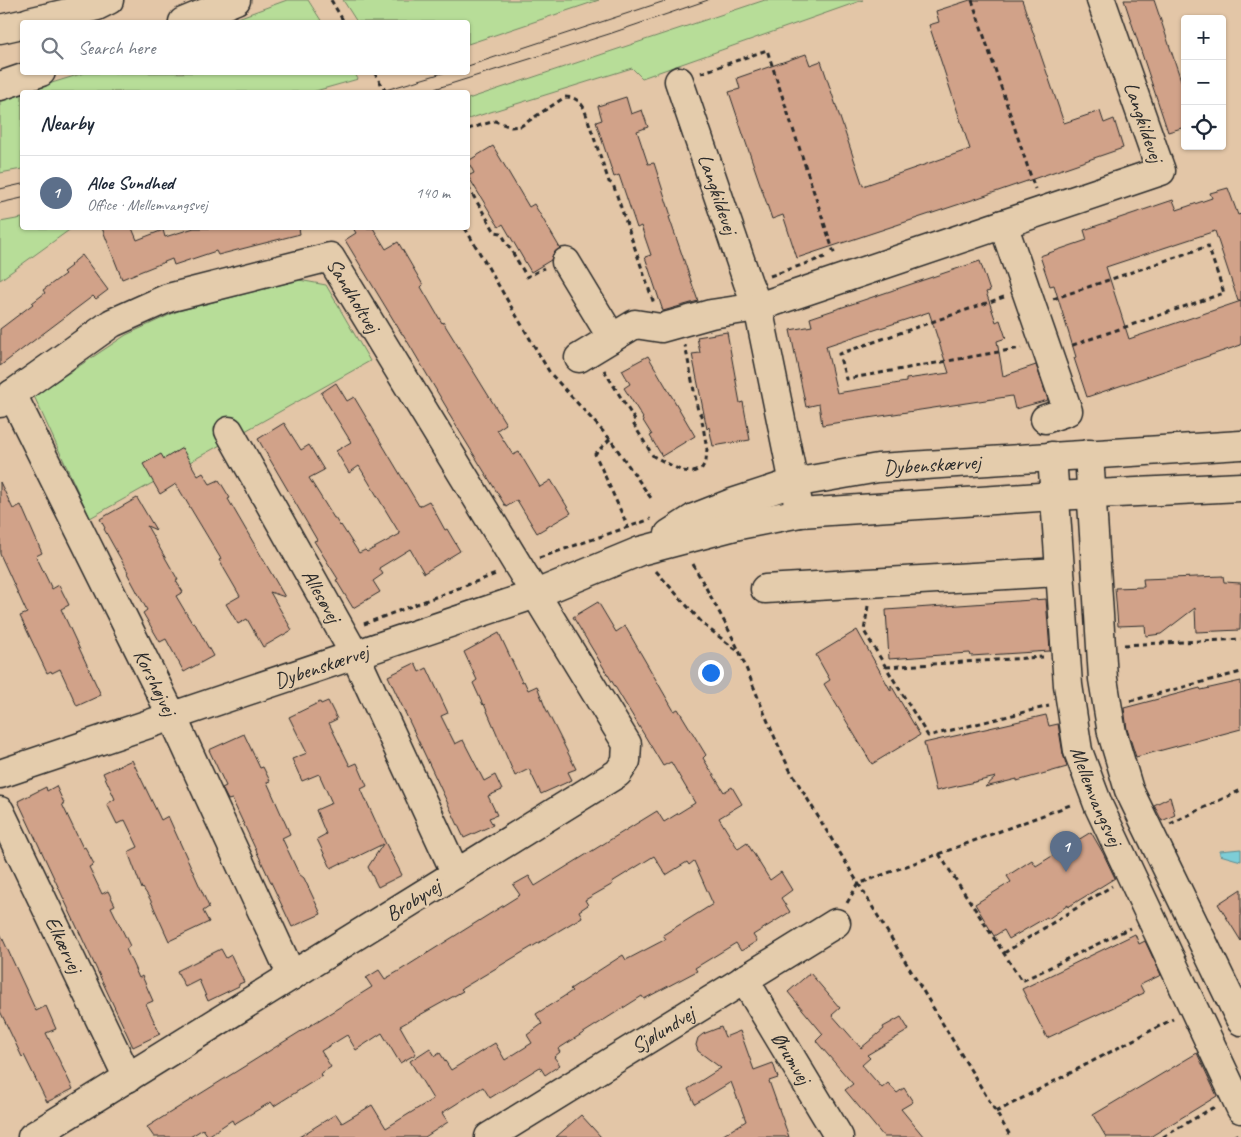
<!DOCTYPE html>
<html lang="en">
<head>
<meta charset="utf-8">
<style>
  :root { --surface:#fff; --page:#f2f2f3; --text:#1f2937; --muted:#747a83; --line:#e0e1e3; --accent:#111827 }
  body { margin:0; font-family:Caveat,sans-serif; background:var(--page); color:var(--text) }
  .controls { position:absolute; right:15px; top:15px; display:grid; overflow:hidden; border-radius:5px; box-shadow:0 1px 4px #0004 }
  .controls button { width:45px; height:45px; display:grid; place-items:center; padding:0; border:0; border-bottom:1px solid var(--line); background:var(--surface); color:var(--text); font:25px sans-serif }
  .you { position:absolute; left:710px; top:672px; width:18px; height:18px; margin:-12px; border:4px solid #fff; border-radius:50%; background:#1a73e8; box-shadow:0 0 0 8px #1a73e833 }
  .badge { display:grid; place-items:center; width:32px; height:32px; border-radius:50%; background:var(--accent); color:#fff; font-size:16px; font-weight:700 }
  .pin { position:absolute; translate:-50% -41px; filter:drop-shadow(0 1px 2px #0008) }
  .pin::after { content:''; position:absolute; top:26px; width:18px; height:15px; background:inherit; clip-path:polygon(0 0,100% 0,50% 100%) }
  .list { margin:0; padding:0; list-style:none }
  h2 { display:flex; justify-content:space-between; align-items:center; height:65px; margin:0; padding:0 20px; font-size:21px }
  h2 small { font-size:16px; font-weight:400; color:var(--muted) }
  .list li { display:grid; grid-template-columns:32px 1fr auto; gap:15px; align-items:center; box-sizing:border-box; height:75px; padding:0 20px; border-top:1px solid var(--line) }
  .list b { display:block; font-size:19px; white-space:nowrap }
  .list p { margin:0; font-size:16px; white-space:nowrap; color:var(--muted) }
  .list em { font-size:16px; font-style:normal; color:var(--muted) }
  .icon { flex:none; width:28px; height:28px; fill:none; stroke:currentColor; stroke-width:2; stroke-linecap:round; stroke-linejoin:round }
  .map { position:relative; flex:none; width:1241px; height:1137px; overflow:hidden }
  .search { position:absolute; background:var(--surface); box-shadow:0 1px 4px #0004; left:20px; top:20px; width:450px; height:55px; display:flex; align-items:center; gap:12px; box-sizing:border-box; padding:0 18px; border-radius:5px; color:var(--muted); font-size:19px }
  .panel { position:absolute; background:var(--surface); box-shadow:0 1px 4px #0004; left:20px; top:90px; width:450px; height:140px; border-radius:5px }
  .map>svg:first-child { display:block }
  .green { fill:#b7dd98; stroke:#718462 }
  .water { fill:#7dcdd7; stroke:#5c8c92 }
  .building { fill:#d1a289; stroke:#2b2b2b; fill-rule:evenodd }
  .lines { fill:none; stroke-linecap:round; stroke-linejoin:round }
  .minor-casing { stroke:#2b2b2b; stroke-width:31 }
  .path { stroke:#2b2b2b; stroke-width:3; stroke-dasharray:5 4; stroke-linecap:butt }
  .minor { stroke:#e4ccac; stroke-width:28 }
  .tram { stroke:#2b2b2b; stroke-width:1 }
  .labels { text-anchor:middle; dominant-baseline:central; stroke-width:5; stroke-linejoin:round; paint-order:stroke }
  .street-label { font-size:21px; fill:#2b2b2b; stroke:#e4ccac }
</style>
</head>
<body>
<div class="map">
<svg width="1241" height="1137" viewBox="0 0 1241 1137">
  <rect width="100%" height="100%" fill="#e3c6a7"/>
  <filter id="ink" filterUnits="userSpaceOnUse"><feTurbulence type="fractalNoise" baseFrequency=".02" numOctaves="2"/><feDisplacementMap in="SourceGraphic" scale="10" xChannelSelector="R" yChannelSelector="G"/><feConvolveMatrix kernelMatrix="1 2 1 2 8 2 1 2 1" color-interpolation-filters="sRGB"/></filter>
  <g filter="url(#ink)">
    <path class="green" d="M 287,0 L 308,0 L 322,22 L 227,22 Z
      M 343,0 L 599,0 L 468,44 L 468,22 L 357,22 Z
      M 765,0 L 863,0 L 642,78 L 632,68 L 468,119 L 468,99 Z
      M 354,72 L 358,79 L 312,92 L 22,92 L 22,169 L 0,173 L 0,99 L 84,73 Z
      M 22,218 L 22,228 L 72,228 L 0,280 L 0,222 Z
      M 299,280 L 326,285 L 370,361 L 90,518 L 34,396 L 126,335 L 178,311 Z"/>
    <path class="water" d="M 1241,849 L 1241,861 L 1220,855 L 1220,851 Z"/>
    <path class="building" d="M 970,0 L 1022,0 L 1064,123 L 1100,111 L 1104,123 L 1114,119 L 1123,148 L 975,199 L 797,258 L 783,215 L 772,219 L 744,137 L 729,92 L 740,89 L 737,78 L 806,54 L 810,65 L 821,61 L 863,186 L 970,149 L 929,25 L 939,22 L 936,11 Z
      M 1124,0 L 1154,0 L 1185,92 L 1185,127 L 1168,132 Z
      M 626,97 L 631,114 L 642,110 L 648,127 L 637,131 L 648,164 L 654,163 L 671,216 L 669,217 L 698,301 L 663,311 L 645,257 L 651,255 L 641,226 L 637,228 L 619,175 L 614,177 L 596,122 L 602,120 L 598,106 Z
      M 493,146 L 529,207 L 534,204 L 560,248 L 553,254 L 551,260 L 531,272 L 503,224 L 499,227 L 468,176 L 474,173 L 468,161 Z
      M 1228,188 L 1238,215 L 1241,214 L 1241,301 L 1238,301 L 1215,231 L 1106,267 L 1129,339 L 1241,301 L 1241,345 L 1087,397 L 1074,358 L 1076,357 L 1054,285 L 1050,286 L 1040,256 L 1087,240 L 1084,230 L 1173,200 L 1177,210 L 1212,198 L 1210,193 Z
      M 102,228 L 132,228 L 137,240 L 163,230 L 165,237 L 194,228 L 299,228 L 300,234 L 218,255 L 216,251 L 174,265 L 172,259 L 122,279 Z
      M 353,228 L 373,228 L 386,249 L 398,242 L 423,285 L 421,287 L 442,323 L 443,322 L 506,424 L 497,430 L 513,455 L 519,452 L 540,487 L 551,480 L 571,513 L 537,533 L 517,500 L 506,507 L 447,411 L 448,410 L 403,334 L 402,334 L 345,240 L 356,233 Z
      M 82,255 L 108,290 L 96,299 L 93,296 L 0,366 L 0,329 L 33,304 L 32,303 L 45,293 L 43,290 L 65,274 L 63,272 L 71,266 L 70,265 Z
      M 980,261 L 990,291 L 986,292 L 996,322 L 1000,320 L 1006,338 L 997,341 L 1003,376 L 1036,365 L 1048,400 L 1015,409 L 1012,396 L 822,425 L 819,404 L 806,407 L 790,330 L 812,326 L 810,318 ZM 929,312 L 949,373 L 906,379 L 906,382 L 837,393 L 826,346 Z
      M 727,332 L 740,403 L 743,402 L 750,440 L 713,446 L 709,427 L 707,429 L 692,354 L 700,353 L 697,337 Z
      M 648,356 L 695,436 L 662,456 L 650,436 L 652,435 L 642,419 L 643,418 L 624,388 L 630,384 L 622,370 Z
      M 336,383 L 347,401 L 354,397 L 419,506 L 429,501 L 445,530 L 447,529 L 460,551 L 424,573 L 410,549 L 379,568 L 383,574 L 373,581 L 380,592 L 353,608 L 336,580 L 338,579 L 314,541 L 317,540 L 258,439 L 284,423 L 301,450 L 309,445 L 324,470 L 309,478 L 334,518 L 335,518 L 340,526 L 341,525 L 359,553 L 365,550 L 367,552 L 400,534 L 359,466 L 349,473 L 336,451 L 351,442 L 321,393 Z
      M 182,448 L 198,476 L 203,473 L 210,484 L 219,480 L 230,498 L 228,499 L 285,597 L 270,592 L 292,630 L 263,647 L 247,619 L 238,624 L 226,604 L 240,596 L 219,560 L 221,559 L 176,484 L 160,494 L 143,464 L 161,454 L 164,459 Z
      M 0,482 L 13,509 L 21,505 L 42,553 L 36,556 L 52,589 L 59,585 L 69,605 L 61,609 L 101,695 L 77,706 L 60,669 L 52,673 L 51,671 L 47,673 L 20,616 L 27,613 L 0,554 Z
      M 137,498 L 156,530 L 147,526 L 178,580 L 176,581 L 183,592 L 176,596 L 192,623 L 194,622 L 213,656 L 184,672 L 166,639 L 160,642 L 143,613 L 147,610 L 127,573 L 128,572 L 104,529 L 105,528 L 100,519 Z
      M 1223,576 L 1224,582 L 1241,583 L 1240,630 L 1196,632 L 1195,608 L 1161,634 L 1146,636 L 1145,625 L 1118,626 L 1115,588 L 1144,587 L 1143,579 Z
      M 1046,599 L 1050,651 L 971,656 L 970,653 L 954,654 L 889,659 L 886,610 Z
      M 598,602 L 616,632 L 625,626 L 674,711 L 678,709 L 706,755 L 703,758 L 724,792 L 732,787 L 742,804 L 719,818 L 738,849 L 747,843 L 770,880 L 781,872 L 792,890 L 781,898 L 790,912 L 753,935 L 757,941 L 741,951 L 736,943 L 695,968 L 697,971 L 644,999 L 642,996 L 558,1049 L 560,1052 L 554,1057 L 560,1065 L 545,1075 L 540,1067 L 490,1098 L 483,1087 L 442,1113 L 448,1122 L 425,1137 L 299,1137 L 336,1114 L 342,1123 L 372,1105 L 386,1128 L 433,1099 L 410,1061 L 430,1048 L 435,1056 L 440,1053 L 451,1070 L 495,1043 L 505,1060 L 532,1043 L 527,1035 L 542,1024 L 536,1014 L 563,997 L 572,991 L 570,989 L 623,955 L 626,960 L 666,939 L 663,935 L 713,904 L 694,861 L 689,865 L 687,862 L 666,875 L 654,856 L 612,882 L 613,884 L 585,900 L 588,905 L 579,911 L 582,917 L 461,989 L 463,991 L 400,1026 L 416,1054 L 400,1063 L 382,1033 L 356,1050 L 347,1035 L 321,1051 L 331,1067 L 320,1074 L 322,1076 L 274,1106 L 271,1102 L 234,1124 L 232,1120 L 208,1136 L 203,1129 L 190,1137 L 154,1137 L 147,1127 L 372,987 L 366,978 L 379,970 L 385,979 L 399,971 L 520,895 L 513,885 L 529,876 L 535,886 L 657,811 L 664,822 L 695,803 L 671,762 L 663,766 L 573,617 Z
      M 857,630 L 891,691 L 891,685 L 920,735 L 872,764 L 824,684 L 830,680 L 816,655 Z
      M 499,633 L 522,682 L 524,681 L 528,690 L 537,686 L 545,707 L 576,769 L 568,772 L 572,780 L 541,794 L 529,769 L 515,776 L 484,704 L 483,705 L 473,683 L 477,680 L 464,652 Z
      M 415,663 L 419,672 L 427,668 L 448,713 L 441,716 L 455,744 L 463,740 L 484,781 L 495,775 L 502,790 L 488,796 L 497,815 L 489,818 L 493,825 L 464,838 L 388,676 Z
      M 1241,681 L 1241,729 L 1136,757 L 1127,729 L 1124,708 L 1200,688 L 1201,690 Z
      M 328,701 L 337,719 L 329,723 L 350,766 L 357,763 L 367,786 L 361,789 L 385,842 L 402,875 L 378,887 L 368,867 L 383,844 L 342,864 L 341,863 L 331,868 L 317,839 L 326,834 L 316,810 L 332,803 L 319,774 L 302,781 L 292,759 L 307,753 L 289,717 L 320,702 L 321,704 Z
      M 1046,715 L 1049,726 L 1058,724 L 1063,754 L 1067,767 L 1017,781 L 1017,779 L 985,787 L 996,777 L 936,791 L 924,743 Z
      M 244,734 L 260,768 L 263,767 L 270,781 L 267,782 L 290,834 L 282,838 L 299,874 L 304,878 L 321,914 L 292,927 L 232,799 L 228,800 L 222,788 L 226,786 L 209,750 Z
      M 132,760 L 161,820 L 168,816 L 209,907 L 203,911 L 209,922 L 169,941 L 150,899 L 143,888 L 142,889 L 128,852 L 138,847 L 125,820 L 117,824 L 107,804 L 115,799 L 103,773 Z
      M 56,786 L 64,803 L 62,804 L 83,848 L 85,847 L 94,864 L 89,867 L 102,894 L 108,891 L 115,905 L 111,907 L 130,946 L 126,949 L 139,978 L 142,976 L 153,1001 L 146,1004 L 160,1034 L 133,1047 L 18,801 L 46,787 L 47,791 Z
      M 1170,797 L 1175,815 L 1162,821 L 1154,805 Z
      M 1091,832 L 1103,853 L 1115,878 L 1068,907 L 1068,905 L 1048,919 L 1047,917 L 1009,939 L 1004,930 L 994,936 L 975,904 L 1011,882 L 1007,876 L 1032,860 L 1036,866 Z
      M 1241,889 L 1241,941 L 1218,904 Z
      M 0,933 L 36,1011 L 46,1006 L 56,1029 L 46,1033 L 73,1089 L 47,1102 L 24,1055 L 22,1057 L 0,1011 Z
      M 1135,934 L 1139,944 L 1145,941 L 1161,975 L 1140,985 L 1144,993 L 1047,1038 L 1022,989 Z
      M 221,949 L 226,958 L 231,955 L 244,982 L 239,984 L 239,986 L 208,1001 L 199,980 L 185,987 L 177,971 Z
      M 810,973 L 840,1008 L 832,1015 L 861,1048 L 884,1029 L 883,1027 L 901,1017 L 909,1030 L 867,1055 L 870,1058 L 862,1065 L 882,1088 L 888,1083 L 897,1093 L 904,1088 L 913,1102 L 901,1109 L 924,1137 L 884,1137 L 845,1090 L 853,1084 L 816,1041 L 823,1034 L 788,992 Z
      M 721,1027 L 725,1037 L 740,1031 L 754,1070 L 773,1063 L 778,1078 L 769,1081 L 789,1137 L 720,1137 L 746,1121 L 731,1082 L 695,1104 L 688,1089 L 721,1068 L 698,1051 L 696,1045 L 698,1038 L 703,1034 Z
      M 1197,1053 L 1217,1096 L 1150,1137 L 1106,1137 L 1093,1115 Z
      M 581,1115 L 601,1137 L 556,1137 Z"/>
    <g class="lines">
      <defs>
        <g id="minor">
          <path d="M 29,22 L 97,6 L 109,0"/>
          <path d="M 183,22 L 236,0"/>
          <path d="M 0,29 L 22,24"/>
          <path d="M 0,86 L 41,72"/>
          <path d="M 1003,224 L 1068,411 L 1045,419"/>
          <path d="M 566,262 L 612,338"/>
          <path d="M 579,358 L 635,324 L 661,328 L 711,314 L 758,307 L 748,283 L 679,81"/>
          <path id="s1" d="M 12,394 L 172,716 L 292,976"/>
          <path id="s2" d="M 0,403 L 112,323 L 168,298 L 330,257 L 627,744 L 626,761 L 618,773 L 32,1137"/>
          <path id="s3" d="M 229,431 L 355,655 L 456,874"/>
          <path d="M 1089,454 L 1103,679 L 1112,733 L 1129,790 L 1241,1021"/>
          <path id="s4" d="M 1052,456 L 1068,685 L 1078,751 L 1099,807 L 1241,1109"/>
          <path d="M 800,513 L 758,307 L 1161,171 L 1101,0"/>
          <path id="s5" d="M 669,534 L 694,518 L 732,503 L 793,483 L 878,468 L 1241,445"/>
          <path d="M 765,589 L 1059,572"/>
          <path id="s6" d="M 0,774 L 536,594 L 640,551 L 739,525 L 800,513 L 1054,496 L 1241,487"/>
          <path id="s7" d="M 0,811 L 128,1078"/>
          <path id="s8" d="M 744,979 L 839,1137"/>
          <path id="s9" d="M 489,1137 L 836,923"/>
        </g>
      </defs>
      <use href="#minor" class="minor-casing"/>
      <path class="path" d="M 331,0 L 344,22
        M 972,0 L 1035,189
        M 374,72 L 386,92
        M 701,73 L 767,50 L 835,256
        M 468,129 L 495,121 L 511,127 L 521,126 L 565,97 C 574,97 579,100 584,108 L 609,182 L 613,184 L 654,304
        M 468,187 L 495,232 L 501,233 L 527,277 L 544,268
        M 465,228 L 550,373 L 610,439 L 653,501
        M 770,276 L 825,257
        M 1004,297 L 839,354 L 846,379 L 1021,348
        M 1053,299 L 1208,246 L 1224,293 L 1070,346
        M 604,370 L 636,422 L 634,425 L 653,456 L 682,471 L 693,472 L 702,468 L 706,461 L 707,449 L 701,415 L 698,411 L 685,345
        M 610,439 L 595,454 L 628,527
        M 539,558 L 651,519
        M 693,564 C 709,594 726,623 740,653 C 756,692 771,732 790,770 L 1011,1137
        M 656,571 L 704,625 L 739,652
        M 868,606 L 864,631 L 928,736 L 1049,706
        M 364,624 L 496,574
        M 1124,645 L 1241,639
        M 886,667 L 1043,657
        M 1130,701 L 1241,672
        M 1170,824 L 1241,790
        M 939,854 L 1022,981 L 1130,928
        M 847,903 L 858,884 L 1073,804
        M 1004,953 L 1112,886
        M 996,1112 L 1173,1019
        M 1163,1137 L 1214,1107
        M 1233,1137 L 1240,1133"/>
      <use href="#minor" class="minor"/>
      <path class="tram" d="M 468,66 L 668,0
        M 379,92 L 446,72
        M 425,92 L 609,34 L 708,0
        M 0,189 L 22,184
        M 0,203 L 22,198"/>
    </g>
  </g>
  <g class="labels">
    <g class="street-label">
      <text transform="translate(1144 122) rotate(71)">Langkildevej</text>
      <text transform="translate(718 194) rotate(71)">Langkildevej</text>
      <text stroke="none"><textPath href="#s2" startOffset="411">Sandholtvej</textPath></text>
      <text stroke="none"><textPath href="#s5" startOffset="275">Dybenskærvej</textPath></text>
      <text stroke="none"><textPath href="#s3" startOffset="189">Allesøvej</textPath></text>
      <text stroke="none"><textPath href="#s6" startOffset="339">Dybenskærvej</textPath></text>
      <text stroke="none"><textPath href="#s1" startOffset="322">Korshøjvej</textPath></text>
      <text stroke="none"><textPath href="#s4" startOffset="345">Mellemvangsvej</textPath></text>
      <text transform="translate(413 900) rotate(-32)">Brobyvej</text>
      <text stroke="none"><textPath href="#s7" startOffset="148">Elkærvej</textPath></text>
      <text stroke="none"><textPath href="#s9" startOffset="204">Sjølundvej</textPath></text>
      <text stroke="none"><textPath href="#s8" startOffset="92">Ørumvej</textPath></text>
    </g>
  </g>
</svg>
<div class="controls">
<button>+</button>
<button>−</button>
<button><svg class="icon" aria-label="locate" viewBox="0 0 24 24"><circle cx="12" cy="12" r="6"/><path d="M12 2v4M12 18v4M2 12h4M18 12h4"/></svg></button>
</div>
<div class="you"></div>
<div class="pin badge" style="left:1066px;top:872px;background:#5c6f8a">1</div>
<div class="search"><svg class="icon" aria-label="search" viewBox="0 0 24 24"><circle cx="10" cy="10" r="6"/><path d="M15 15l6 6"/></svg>Search here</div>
<section class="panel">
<h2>Nearby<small></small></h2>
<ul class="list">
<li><span class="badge" style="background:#5c6f8a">1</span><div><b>Aloe Sundhed</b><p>Office · Mellemvangsvej</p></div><em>140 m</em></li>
</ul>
</section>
</div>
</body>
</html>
